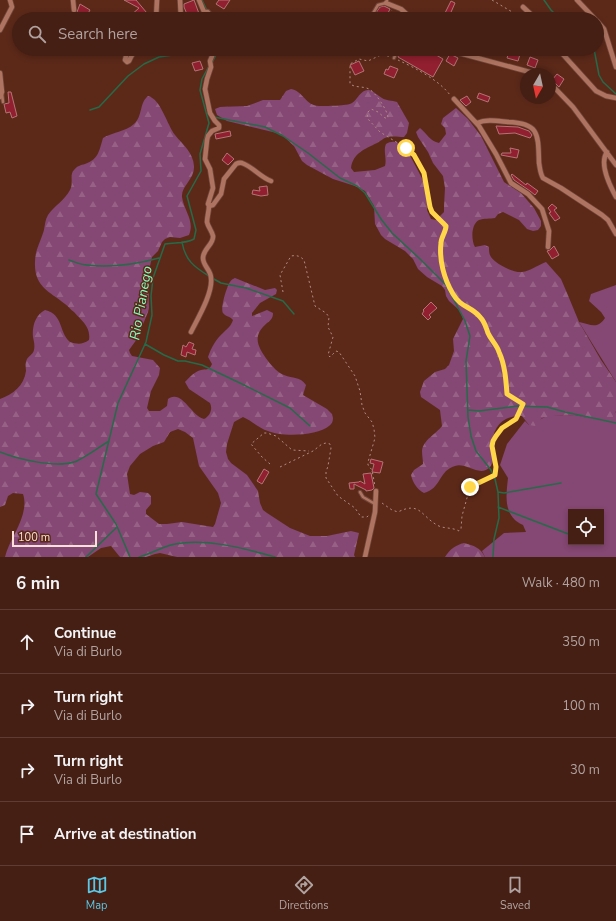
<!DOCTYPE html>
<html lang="en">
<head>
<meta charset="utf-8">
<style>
  :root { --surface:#451f13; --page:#4f2c21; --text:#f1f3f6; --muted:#b0a2a0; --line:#5d3d33; --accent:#5ac8e6 }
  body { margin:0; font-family:"Nunito Sans",sans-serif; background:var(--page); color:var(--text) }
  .controls { position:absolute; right:12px; bottom:12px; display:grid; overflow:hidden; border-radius:0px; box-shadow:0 2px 6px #0003 }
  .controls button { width:36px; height:36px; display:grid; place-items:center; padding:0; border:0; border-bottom:1px solid var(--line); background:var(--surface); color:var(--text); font:20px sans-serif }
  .compass { position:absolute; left:520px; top:68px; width:36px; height:36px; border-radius:50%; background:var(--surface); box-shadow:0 2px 6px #0003; rotate:189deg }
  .scale { position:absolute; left:12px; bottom:10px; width:85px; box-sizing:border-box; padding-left:4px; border:2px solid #fbe0d7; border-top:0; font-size:11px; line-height:14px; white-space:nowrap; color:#fbe0d7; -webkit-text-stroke:3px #5c2919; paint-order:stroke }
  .stop { position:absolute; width:12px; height:12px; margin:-9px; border:3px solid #ffd54a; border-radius:50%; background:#fff }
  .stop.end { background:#ffd54a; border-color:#fff; box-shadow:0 1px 4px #0008 }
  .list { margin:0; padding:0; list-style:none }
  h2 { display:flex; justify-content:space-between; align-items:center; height:52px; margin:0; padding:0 16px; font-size:17px }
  h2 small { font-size:13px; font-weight:400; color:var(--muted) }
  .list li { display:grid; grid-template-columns:26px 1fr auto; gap:12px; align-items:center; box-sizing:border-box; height:64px; padding:0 16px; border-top:1px solid var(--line) }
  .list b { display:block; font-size:15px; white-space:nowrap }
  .list p { margin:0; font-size:13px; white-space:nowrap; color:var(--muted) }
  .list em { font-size:13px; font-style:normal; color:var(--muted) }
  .icon { flex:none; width:22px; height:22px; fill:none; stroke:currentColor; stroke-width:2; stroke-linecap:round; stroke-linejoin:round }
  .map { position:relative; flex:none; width:616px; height:557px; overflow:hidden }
  .search { position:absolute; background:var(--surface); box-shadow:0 2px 6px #0003; left:12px; right:12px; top:12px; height:44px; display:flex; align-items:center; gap:10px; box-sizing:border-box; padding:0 14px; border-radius:22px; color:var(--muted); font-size:15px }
  .sheet { height:308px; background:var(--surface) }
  nav { display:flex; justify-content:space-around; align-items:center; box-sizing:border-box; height:56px; border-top:1px solid var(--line); background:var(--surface); font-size:11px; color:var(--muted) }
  nav a { display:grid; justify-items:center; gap:2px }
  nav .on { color:var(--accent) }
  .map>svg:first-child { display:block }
  .green { fill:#854773; fill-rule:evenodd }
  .forest { fill:url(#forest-firs); fill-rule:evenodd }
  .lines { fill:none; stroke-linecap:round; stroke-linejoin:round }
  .stream { stroke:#256b49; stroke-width:1.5 }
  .building { fill:#911f2f; stroke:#b27474 }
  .lane-casing { stroke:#704538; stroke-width:4.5 }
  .street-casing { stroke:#704538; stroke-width:6 }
  .path { stroke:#b18b7f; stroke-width:1; stroke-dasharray:2 3; stroke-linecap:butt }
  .lane { stroke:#ae7461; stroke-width:2.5 }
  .street { stroke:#ae7461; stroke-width:4.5 }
  .route { stroke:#ffd54a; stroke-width:5 }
  .labels { text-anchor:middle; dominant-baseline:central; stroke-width:3; stroke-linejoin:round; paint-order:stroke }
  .water-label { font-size:14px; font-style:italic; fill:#84febe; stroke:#5c2919 }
</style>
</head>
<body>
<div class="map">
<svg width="616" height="557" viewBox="0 0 616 557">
  <defs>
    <pattern id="forest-firs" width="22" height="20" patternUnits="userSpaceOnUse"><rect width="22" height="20" fill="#854773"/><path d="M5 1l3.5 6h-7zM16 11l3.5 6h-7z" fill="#976186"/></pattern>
  </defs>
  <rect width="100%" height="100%" fill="#5c2919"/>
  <path class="green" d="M 616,285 L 616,382 L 579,322 C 590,324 597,330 605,318 L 601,312 L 589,301 L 591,294 Z
    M 616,411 L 616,557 L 485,557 L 482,551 L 504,533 L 526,532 L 523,525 C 503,516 506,496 508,478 L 500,465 L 507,444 L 525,421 L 529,425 L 547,416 L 575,415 L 597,420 L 615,413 ZM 571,512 L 601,512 L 601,542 L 571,542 Z"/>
  <path class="forest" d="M 291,89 C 303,91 306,106 319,106 C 325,106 348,106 352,103 C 358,99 361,89 369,90 C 374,91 378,96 382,98 C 386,101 392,100 397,102 L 409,123 L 407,133 L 404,137 C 399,137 393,136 388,137 C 383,138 381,141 377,143 C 365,149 353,153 351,168 L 354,172 L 375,170 L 385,166 C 387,158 383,151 386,144 C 392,140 399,142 405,146 L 425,184 L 428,194 L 427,210 L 431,219 L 436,220 L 444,212 L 444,206 L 445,188 L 443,176 L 433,163 L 428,152 L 418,137 L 416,132 L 420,128 C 427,134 430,141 439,143 L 446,134 L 445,128 L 441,124 L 443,118 L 456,108 L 468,119 L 481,136 L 504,182 L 521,193 L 534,208 L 541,221 L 541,226 L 538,230 L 533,231 L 527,229 L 519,220 L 503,212 L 498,214 L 495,218 C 490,219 484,218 479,220 C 471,224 471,240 475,247 L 485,245 L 489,247 C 489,251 489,254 491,257 C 496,264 513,273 522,272 C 530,271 538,265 546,262 L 561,279 L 567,293 L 579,322 L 601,360 L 616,382 L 616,411 L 612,418 L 602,422 L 575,415 L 553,416 L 542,418 L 535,426 L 529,425 L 522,416 C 503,415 492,427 492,447 C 492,453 495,462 490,467 C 480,478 466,462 455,466 C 439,470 441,489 424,493 C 417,489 413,483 411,475 L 414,470 L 423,464 C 423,460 422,455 422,451 C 423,440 436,434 442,426 L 440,410 L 421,397 L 420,392 L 424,381 L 435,372 L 445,369 L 449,365 L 454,351 L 453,339 L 463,319 L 461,313 L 458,309 L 449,301 L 446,296 L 445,290 L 442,286 L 427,277 L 418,269 L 413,259 L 405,251 L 385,239 L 381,235 L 375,224 L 374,206 L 365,191 L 355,186 L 333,179 L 307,165 L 302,161 L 294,146 L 281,134 L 227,121 L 217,115 L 215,109 L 220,107 L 247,106 L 263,100 L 280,100 L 286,91 Z
    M 148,96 C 161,99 167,125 175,135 C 183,145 193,152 194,166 C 195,179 181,186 182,197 C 184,211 195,221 189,235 L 180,238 L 170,237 L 165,239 L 162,242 L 158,251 L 152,257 L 148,275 L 149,308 L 148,312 L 137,339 L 129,350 L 130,353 L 132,356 L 153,360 L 160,368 L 159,375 L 151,391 L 147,408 L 149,411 L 160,411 L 167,406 L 168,399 C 182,389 191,416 204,419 C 210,416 213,409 210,403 L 189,389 L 185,382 C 189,378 192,374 198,371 C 204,368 209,372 212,364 L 208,357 C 211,348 216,339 224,332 C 228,328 231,326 233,320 C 230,316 226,317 223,313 C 220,308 227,286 230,282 C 232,279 233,279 235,278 L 265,290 L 275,288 L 277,290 L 276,294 L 260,303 L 252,313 L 252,316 L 267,310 L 273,313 C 273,318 271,320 267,323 C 252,336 257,346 268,361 C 272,366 278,373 284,375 C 293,379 300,376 306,385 L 303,395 L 327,409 L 332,414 L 333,418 C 333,421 332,424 329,426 C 318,436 281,437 268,431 C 259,428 252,421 243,417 L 234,422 L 227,444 L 226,452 L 228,459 L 231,463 L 247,475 L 258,491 L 260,503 L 263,510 L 267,513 L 290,528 L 310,536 L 327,536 L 351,531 L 359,533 L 354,555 L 355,557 L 177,557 L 160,553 L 155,554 L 146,557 L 120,557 L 111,546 L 101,548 L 88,557 L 5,557 C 10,537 30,515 23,494 L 13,493 L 8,496 L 5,505 L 0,507 L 0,399 C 13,394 24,386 26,371 C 26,368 25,365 26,362 C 27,356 33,355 34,350 C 35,345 34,342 33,337 C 32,327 35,315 45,310 C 64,315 58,331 70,342 C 77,344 82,345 89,340 C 91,327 82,321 74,312 C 71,310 68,306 65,304 C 49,291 34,287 35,262 C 35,250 41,241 44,230 C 45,225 45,220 48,215 C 54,206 65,200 70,190 C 74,183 69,175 74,170 C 77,166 81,165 85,164 C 99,159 99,151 103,138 C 113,132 125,132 134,124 C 143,116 139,103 148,96 ZM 178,429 L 185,432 L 193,438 L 199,466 L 218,493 L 221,503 L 215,524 L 213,527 L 182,522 L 167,524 L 159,524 L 146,514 L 146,510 L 151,504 L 151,496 L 148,493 L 140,492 L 134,495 L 130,494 L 127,474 L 130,466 L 140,454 L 153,446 L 164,442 L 170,432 Z
    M 464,543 C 474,546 480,547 485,557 L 445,557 C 450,549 456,545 464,543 Z"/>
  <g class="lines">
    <path class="stream" d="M 202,0 L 211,19
      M 544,0 L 551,10 L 560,19
      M 594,49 L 599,75 L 603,82 L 616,94
      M 212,63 L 219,49
      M 90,110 L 99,107 L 128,76 L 144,64 L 159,57 L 202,51 L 217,52
      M 214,117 L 265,127 L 283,136 L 308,153 L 340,178 L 357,186 L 365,193 L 381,219 L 392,233 L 419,258 L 446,285 L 465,321 L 470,336 L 466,361 L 468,417 L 471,436 L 476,451 L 491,470 L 495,479 L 498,492 L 499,518 L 494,539 L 493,557
      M 182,242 C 185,260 194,267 209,276
      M 69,260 C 75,262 81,265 87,265 C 110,268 137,264 159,258
      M 212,278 L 221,283 L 246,288 L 283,301 L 294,314
      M 145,344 L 164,355 L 178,361 L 185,361 L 202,365 L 242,384 L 290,408 L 310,426
      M 468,410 L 479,411 L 517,406 L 547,407 L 565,412 L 616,423
      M 0,452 C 17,459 55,468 74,462 C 83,459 99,447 109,441
      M 498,492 L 504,493 L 561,483
      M 498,507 L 571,535
      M 591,542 L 597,544
      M 86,557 L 116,528
      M 130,557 L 116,524 L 96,494 L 118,403 L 146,342 L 152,315 L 151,296 L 153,278 L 165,244 C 175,242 185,244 194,239 L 196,230 L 187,196 L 201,171 L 200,154 L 209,123 L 200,90 L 202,79 L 209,66
      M 139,557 C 150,554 160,548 171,545 C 203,537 243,548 275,557"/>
  </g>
  <path class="building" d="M 124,0 L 136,0 L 152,19 L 133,19 L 130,16 L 139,8 Z
    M 194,0 L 201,19 L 189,19 L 184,7 L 184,4 Z
    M 219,0 L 230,0 L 224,9 L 216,4 Z
    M 451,1 L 455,3 L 448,19 L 443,17 Z
    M 80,4 L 90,10 L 86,17 L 77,12 Z
    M 384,6 L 390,9 L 385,19 L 377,19 L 373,17 L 380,7 Z
    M 401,49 L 414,49 L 417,52 L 420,51 L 421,49 L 426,49 L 443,59 L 433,77 L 398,57 Z
    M 510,49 L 521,51 L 518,61 L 507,58 Z
    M 450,54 L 458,58 L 454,66 L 446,61 Z
    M 530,57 L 538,60 L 535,68 L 527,65 Z
    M 200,61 L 203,69 L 195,71 L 192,63 Z
    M 359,61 L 364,71 L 355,75 L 350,65 Z
    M 390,66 L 398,69 L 394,78 L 384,74 L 386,69 L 388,70 Z
    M 557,74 L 564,79 L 559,87 L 552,80 Z
    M 8,92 L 11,92 L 17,116 L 12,118 L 10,112 L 6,113 L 4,104 L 9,103 Z
    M 479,93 L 490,97 L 488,102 L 477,98 Z
    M 467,96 L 471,102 L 466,106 L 460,100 Z
    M 496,126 L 518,127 L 529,131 L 532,135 L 530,138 L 515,133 L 499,134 Z
    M 230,131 L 231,136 L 216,139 L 215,134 Z
    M 510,148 L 519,150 L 517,158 L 501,155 L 502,153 L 511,153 Z
    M 227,153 L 234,159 L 228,165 L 222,160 Z
    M 512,174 L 526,185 L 527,183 L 538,191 L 535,195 L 530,191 L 514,180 L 511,175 Z
    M 267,186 L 268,195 L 261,196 L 252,194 L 253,190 L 260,191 L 259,187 Z
    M 552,204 L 557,208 L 554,210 L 560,218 L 555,221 L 549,213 L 551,212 L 548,208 Z
    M 554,246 L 559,255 L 552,259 L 547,251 L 550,250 Z
    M 431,302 L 437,308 L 429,315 L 431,317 L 428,320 L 422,314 L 424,311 L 423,310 Z
    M 189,342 L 194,344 L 192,349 L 196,350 L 195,355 L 187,352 L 186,357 L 181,355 L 183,345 L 186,347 Z
    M 371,459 L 383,462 L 380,473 L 372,472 L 374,464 L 370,463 Z
    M 264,469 L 269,472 L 262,484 L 257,481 Z
    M 371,473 L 374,488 L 372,490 L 366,491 L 366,490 L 354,484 L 354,489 L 350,489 L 349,483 L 359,482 L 360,481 L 365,484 L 363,474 Z"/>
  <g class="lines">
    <defs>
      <path id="lane" d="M 204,11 L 208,11 L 212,16
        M 372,15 L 378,5 L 386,3 L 387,0
        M 417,49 L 418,49
        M 434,49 L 439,51 L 445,50
        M 394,58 L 398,49
        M 2,94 L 3,102
        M 360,492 L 363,497 L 375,504"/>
      <path id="street" d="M 73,0 L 74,10
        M 180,0 L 181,19
        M 199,0 L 207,19
        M 577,0 L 595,19
        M 386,3 L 401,9 L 412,19
        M 523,7 L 536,19
        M 156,19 L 157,0
        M 597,21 L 604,29 L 616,67
        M 0,30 L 12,7 L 10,0
        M 215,49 L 210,61 L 211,67 L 207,79 L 205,89 L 210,113 L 215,121 L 219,125 L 219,128 L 212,131 L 208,136 L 207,140 L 205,159 L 210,169 L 213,188 L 208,204 L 209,206 L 213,205 L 221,194 L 224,179 L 236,164 C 238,163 239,162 242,163 C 253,167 260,177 271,181
        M 444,49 L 537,74
        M 558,49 L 596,91 L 606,96 L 616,98
        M 126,56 L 125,60 L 127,62 L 129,61 L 132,55 L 139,49
        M 0,73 L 2,92 L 0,97
        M 550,83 L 573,107 L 616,165
        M 454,99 L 479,126 L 496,154 L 511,183 L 528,194 L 542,209 L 549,231 L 548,247
        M 477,123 C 487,119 497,121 508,122 C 540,123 538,135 539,163 C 540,168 540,173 543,178 L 561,188 L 602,215 L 608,220 L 616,234
        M 607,152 C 599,163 610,186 616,197
        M 191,332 C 198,318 213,293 211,278 C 211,270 203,266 203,258 C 203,249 214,244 213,236 C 212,231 208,227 207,222 C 207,217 209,211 209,206
        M 365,557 L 375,512 L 376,491"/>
    </defs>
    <use href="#lane" class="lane-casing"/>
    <use href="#street" class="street-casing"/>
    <path class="path" d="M 492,0 L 524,19
      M 387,19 L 392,10
      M 380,49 L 383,54 L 390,57
      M 398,60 C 415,68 439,80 450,95
      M 283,292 L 280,275 L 291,256 C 297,255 300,256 304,260 L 315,306 L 326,313 L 329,317 L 328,327 L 333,337 L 328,355 L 330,357 L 336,351 L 339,352 L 355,376 L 360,391 L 362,405 L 365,413 L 372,422 L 374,429 L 375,438 L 368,462 L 368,465 L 372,470 L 375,486
      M 270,464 L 262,457 L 251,444 L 264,433 L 267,433 L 276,436 L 292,450 L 309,451
      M 280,467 L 313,451 L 322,444 L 326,443 L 330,444 L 331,448 L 328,466 L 326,472 L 326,478 L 338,496 L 355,508 L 361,517 L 367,517 L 369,515
      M 382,503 L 392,510 L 398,512 C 420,501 421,516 437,525 C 443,529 452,527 459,531 L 461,529 L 462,516 L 470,487 L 495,475 L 496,467 L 493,446 L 493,441 L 495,436 L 503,428 L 516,419 L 523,404 L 507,394 L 506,375 L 500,353 L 493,342 L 483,321 L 475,312 L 460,304 L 453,295 L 449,285 L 440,257 L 441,241 L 446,229 L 446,226 L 435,216 L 430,207 L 424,173 L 419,163 L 414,155 L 406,148 L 380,132 L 367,118 L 368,112 L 371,109 L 378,112 L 385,118 L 388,118 C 388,111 376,93 369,89 C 363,86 356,88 350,84 L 350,64 L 359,59 L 368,61 L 383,54"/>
    <use href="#lane" class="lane"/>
    <use href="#street" class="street"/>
  </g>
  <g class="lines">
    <path class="route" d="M 406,148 L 414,155 L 424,173 L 430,207 L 432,212 L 446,226 C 446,232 441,237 441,243 C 439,260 444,279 453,294 C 461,308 471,306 480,317 C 485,322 486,328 488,333 C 491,340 497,345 499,352 C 505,365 506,380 507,394 L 523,404 L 516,419 L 502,428 L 496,436 L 493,441 L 492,446 L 496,467 L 495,475 L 470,487"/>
  </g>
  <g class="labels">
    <g class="water-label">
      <text transform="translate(141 303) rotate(-80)">Rio Pianego</text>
    </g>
  </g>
</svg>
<div class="controls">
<button><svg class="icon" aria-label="locate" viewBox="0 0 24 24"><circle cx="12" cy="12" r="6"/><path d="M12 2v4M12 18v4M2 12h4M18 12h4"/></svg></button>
</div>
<svg class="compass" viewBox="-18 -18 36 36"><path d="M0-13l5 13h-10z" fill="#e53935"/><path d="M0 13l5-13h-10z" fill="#b0a2a0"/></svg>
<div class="scale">100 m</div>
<div class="stop" style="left:406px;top:148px"></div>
<div class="stop end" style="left:470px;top:487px"></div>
<div class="search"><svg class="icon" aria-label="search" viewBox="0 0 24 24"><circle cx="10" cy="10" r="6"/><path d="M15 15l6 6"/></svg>Search here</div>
</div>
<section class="sheet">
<h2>6 min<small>Walk · 480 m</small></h2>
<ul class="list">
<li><svg class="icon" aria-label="ahead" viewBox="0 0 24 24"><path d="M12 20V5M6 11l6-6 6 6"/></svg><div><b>Continue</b><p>Via di Burlo</p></div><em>350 m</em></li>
<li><svg class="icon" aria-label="right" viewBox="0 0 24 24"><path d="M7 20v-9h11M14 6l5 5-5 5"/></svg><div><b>Turn right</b><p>Via di Burlo</p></div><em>100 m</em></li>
<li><svg class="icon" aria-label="right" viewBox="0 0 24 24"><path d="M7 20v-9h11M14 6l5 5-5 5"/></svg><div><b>Turn right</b><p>Via di Burlo</p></div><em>30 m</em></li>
<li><svg class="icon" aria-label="arrive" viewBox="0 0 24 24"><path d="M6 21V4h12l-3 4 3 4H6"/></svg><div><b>Arrive at destination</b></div></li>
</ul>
</section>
<nav>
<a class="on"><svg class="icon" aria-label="map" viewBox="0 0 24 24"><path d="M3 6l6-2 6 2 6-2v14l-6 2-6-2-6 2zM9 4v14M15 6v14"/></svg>Map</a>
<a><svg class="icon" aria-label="directions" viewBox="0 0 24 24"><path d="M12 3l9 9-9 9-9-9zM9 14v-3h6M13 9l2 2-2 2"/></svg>Directions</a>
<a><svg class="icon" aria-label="saved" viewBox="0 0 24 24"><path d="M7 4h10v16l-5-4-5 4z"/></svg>Saved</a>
</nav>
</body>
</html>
